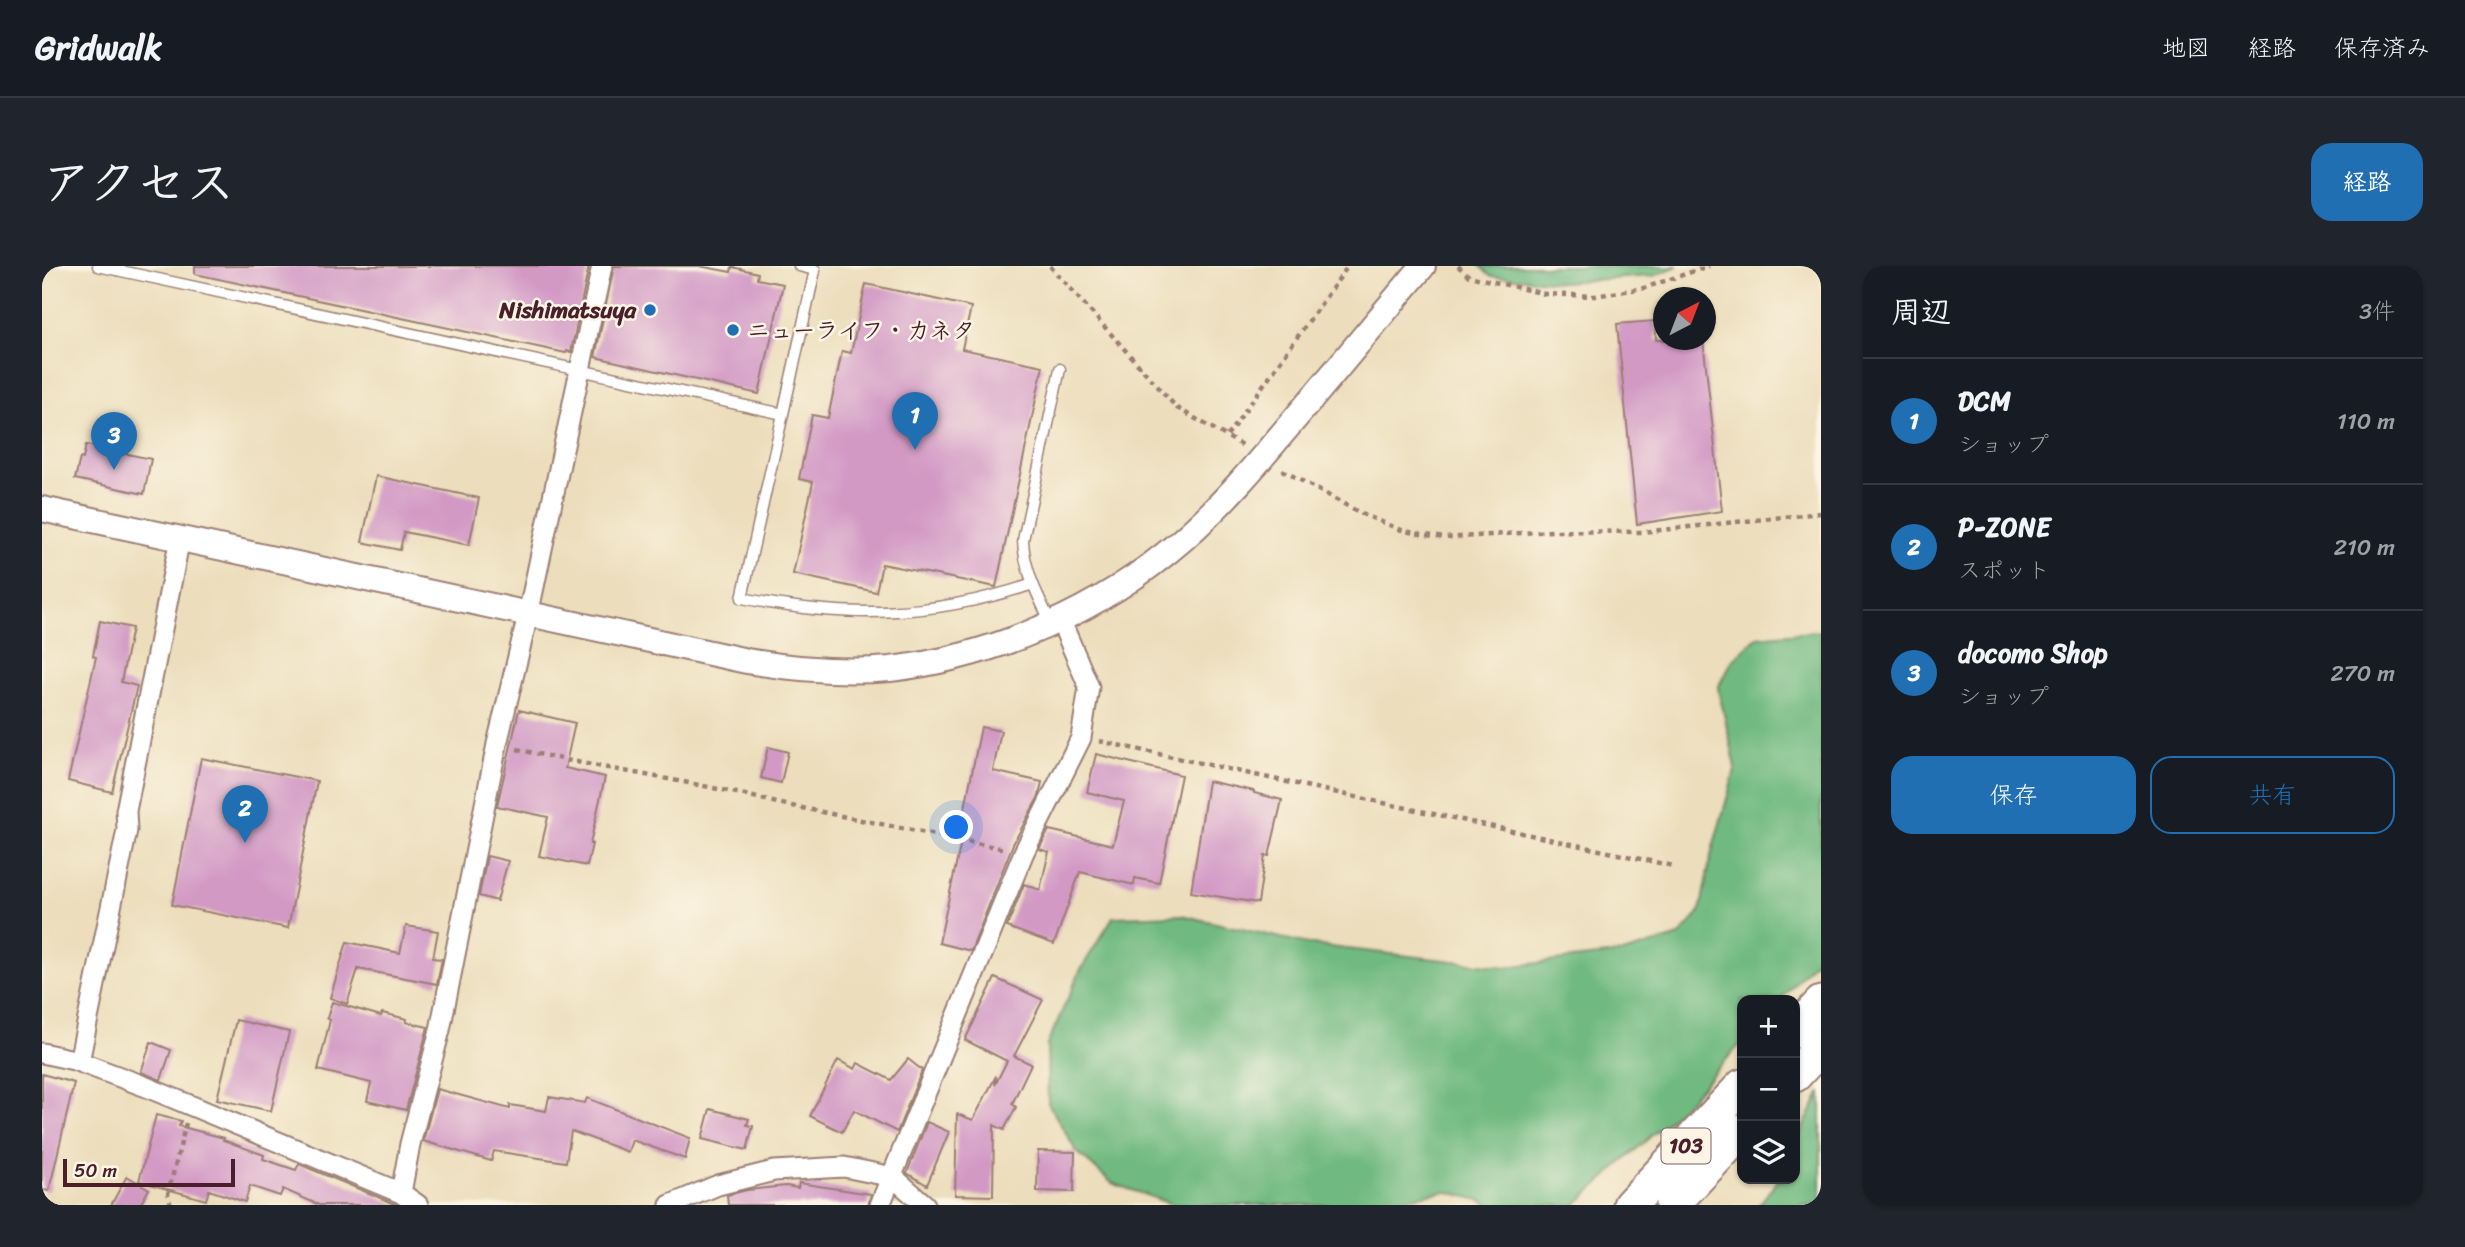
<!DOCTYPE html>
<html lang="ja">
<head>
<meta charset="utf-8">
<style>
  :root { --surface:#171b24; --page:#20242c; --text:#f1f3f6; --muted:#9ea1a6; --line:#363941; --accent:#1f6fb2 }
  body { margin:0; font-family:Sriracha,"Klee One",sans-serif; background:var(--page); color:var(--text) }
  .controls { position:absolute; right:21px; bottom:21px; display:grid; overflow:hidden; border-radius:14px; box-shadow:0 2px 5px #0004 }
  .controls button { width:63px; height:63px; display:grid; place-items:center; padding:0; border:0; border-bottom:2px solid var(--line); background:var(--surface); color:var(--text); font:35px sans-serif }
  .compass { position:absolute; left:1611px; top:21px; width:63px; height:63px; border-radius:50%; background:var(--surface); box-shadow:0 2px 5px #0004; rotate:42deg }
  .scale { position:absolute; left:21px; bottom:18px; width:172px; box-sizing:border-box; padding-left:7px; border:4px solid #4a1f2b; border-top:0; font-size:19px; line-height:24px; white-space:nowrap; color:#4a1f2b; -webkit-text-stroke:5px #fcf5e5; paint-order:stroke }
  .you { position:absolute; left:915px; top:562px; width:24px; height:24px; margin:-18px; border:5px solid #fff; border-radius:50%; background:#1a73e8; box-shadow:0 0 0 10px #1a73e833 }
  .badge { display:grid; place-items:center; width:46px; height:46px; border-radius:50%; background:var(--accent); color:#fff; font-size:23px; font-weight:700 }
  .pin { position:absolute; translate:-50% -58px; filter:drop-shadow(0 2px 4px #0008) }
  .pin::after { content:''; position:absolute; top:37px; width:24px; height:21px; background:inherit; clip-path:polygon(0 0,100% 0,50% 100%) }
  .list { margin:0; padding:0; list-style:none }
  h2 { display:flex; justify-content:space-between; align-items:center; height:91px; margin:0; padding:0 28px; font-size:30px }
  h2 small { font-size:23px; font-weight:400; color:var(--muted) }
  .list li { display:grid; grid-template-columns:46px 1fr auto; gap:21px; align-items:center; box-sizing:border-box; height:126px; padding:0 28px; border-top:2px solid var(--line) }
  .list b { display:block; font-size:26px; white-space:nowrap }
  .list p { margin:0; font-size:23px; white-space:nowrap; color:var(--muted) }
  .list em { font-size:23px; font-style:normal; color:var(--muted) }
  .actions { display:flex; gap:14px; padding:21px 28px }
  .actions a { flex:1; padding:16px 0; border:2px solid var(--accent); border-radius:21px; text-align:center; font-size:24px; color:var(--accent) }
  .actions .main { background:var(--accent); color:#fff }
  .icon { flex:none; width:38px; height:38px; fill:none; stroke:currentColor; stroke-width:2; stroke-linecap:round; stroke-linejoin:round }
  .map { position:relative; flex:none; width:1779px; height:939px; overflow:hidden; border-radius:21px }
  header { display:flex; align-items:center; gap:42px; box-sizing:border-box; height:98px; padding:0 35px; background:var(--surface); border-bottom:2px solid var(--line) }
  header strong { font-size:33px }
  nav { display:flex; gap:38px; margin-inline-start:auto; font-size:24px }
  .intro { display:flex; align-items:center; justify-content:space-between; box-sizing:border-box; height:168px; padding:0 42px }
  h1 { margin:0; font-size:49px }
  .button { padding:18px 32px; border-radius:21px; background:var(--accent); color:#fff; font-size:24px; font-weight:700 }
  main { display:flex; gap:42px; padding:0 42px }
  aside { flex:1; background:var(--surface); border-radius:21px; box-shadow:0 2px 5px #0004 }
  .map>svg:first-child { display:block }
  .forest { fill:#70b980; stroke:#5d6c56; stroke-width:2 }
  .building { fill:#d299c5 }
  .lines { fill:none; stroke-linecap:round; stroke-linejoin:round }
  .service-casing { stroke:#9b7e74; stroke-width:13 }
  .minor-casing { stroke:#9b7e74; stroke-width:23 }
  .tertiary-casing { stroke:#9b7e74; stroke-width:28 }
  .trunk-casing { stroke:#9b7e74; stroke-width:37 }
  .path { stroke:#9b7e74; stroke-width:4.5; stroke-dasharray:5 5; stroke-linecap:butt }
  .service { stroke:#fff; stroke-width:10 }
  .minor { stroke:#fff; stroke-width:19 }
  .tertiary { stroke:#fff; stroke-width:24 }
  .trunk { stroke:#fff; stroke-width:33 }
  .poi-dot { fill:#1f6fb2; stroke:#fcf5e5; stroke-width:2.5 }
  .labels { text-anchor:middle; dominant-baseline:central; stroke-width:5; stroke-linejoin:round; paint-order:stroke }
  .shield { fill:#fcf5e5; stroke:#7f5f63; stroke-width:2 }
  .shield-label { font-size:21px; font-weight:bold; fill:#4a1f2b }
  .poi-label { font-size:23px; font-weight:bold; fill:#4a1f2b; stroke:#fcf5e5; text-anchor:end }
</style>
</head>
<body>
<header>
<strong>Gridwalk</strong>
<nav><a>地図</a><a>経路</a><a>保存済み</a></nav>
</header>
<div class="intro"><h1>アクセス</h1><a class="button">経路</a></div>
<main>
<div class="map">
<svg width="1779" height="939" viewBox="0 0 1779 939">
  <rect width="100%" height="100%" fill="#fcf5e5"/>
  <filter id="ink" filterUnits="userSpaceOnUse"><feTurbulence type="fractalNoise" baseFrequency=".0143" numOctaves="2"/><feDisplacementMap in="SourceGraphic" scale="14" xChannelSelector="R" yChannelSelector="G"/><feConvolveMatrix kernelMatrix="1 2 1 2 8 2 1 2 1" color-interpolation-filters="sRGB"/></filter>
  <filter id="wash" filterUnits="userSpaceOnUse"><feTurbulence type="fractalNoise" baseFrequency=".00686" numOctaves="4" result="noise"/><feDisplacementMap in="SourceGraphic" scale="28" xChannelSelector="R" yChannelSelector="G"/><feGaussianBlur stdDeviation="1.57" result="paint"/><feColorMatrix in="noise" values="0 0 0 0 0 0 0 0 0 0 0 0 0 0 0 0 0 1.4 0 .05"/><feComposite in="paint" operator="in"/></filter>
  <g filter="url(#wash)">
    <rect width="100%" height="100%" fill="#ecdebc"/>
    <path class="forest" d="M 1438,0 L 1636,0 L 1611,10 L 1520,16 L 1448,10 Z
      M 1779,365 L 1779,688 L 1738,734 L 1700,734 L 1700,776 L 1641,841 L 1533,939 L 1447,939 L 1441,935 L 1403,925 L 1327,939 L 1132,939 L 1070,917 L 1035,886 L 1006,837 L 1005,779 L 1038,705 L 1071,651 L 1139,649 L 1270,679 L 1464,701 L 1581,687 L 1638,670 L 1658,646 L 1670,585 L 1694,501 L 1676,422 L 1690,395 L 1715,371 Z
      M 1779,826 L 1779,939 L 1717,939 L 1736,913 L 1753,913 L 1753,878 Z"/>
    <g id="blocks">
      <path class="building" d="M 153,0 L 547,0 L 529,86 L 525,85 L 524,87 L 153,8 Z
        M 572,0 L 657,0 L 689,6 L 690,1 L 716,7 L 715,13 L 741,18 L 717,128 L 553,91 Z
        M 824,18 L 929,41 L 920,83 L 1001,100 L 954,321 L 840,298 L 834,326 L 751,308 L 771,216 L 757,213 L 770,149 L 786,152 L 800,85 L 809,87 Z
        M 1613,55 L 1614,74 L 1661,74 L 1680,245 L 1595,258 L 1575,58 Z
        M 44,179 L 109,193 L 102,228 L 33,213 L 38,192 L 41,193 Z
        M 334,210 L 437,232 L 427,279 L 362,266 L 358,284 L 320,276 Z
        M 58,355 L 90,362 L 79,416 L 95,420 L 70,526 L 26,515 L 54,391 L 51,390 Z
        M 477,444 L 533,457 L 523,502 L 563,511 L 548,578 L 550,578 L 545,600 L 497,590 L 506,551 L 455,540 Z
        M 939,461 L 959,465 L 951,505 L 1000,516 L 997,530 L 971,578 L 929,685 L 897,677 L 924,553 L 921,552 Z
        M 726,481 L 746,486 L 739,517 L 719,512 Z
        M 1054,488 L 1139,509 L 1117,617 L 1093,612 L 1092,619 L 1038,606 L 1012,678 L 965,661 L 982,618 L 998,624 L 1007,586 L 997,583 L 1007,564 L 1071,579 L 1082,535 L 1045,526 Z
        M 159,492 L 275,515 L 246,662 L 130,639 Z
        M 1166,515 L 1212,525 L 1212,527 L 1240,534 L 1227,590 L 1223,590 L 1216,637 L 1149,626 Z
        M 445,590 L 466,595 L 455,635 L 437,630 Z
        M 364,660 L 396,665 L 391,692 L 400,693 L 395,718 L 316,703 L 305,738 L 288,732 L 305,676 L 358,687 Z
        M 953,712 L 1001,734 L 972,790 L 989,798 L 970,838 L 974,841 L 962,864 L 952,859 L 951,930 L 913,929 L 915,848 L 931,854 L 954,810 L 953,819 L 965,795 L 923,774 Z
        M 290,736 L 339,750 L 340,747 L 365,753 L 364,756 L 386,761 L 364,844 L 325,835 L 329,817 L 276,804 L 288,754 L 285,752 Z
        M 194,754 L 247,766 L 229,845 L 175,833 Z
        M 109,776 L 129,784 L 119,814 L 99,806 Z
        M 866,793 L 880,804 L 855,866 L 812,844 L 800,866 L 768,850 L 796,794 L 813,803 L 816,797 L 849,814 Z
        M 0,808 L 32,817 L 7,925 L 0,924 Z
        M 395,823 L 468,843 L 468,839 L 504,845 L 507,831 L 543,837 L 545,832 L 648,872 L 643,893 L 590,874 L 586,886 L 529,865 L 524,896 L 452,885 L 449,895 L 381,875 Z
        M 668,843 L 707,853 L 705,859 L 711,860 L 705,884 L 660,873 Z
        M 114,849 L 139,855 L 137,860 L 182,872 L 181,874 L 222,889 L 221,893 L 254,904 L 257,898 L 355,939 L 277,939 L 241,923 L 238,930 L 208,920 L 203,936 L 167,924 L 164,934 L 97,915 Z
        M 885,856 L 907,866 L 885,919 L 865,907 Z
        M 996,885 L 1033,886 L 1032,926 L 995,925 Z
        M 85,910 L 107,923 L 98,939 L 69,939 Z
        M 757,917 L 829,928 L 826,939 L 686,939 L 685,929 L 705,924 L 744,920 L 756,922 Z"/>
    </g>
  </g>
  <g filter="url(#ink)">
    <use href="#blocks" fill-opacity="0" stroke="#9b7e74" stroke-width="2"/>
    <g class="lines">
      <defs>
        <path id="service" d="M 56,0 L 741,148 L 700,332 C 804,353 889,352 991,318
          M 741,148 L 773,4 L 757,0
          M 1009,357 C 996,330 982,304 981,274 L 1018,103"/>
        <path id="minor" d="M 0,787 L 32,794 L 102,820 L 359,927 L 376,939
          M 37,796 L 85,564 L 84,545 L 138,272
          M 359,927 L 368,878 L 398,764 L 455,478 L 486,349 L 560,0
          M 628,939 L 676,919 L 732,905 L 802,901 L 851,911 L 883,939
          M 838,939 L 982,586 L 1039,472 L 1047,421 L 1018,353"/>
        <path id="tertiary" d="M 0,243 L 705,395 C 752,403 801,407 848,403 C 953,391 1060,344 1140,274 C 1185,235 1223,188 1262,142 C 1302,95 1341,47 1381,0"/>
        <path id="trunk" d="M 1753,765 L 1779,737
          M 1753,809 L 1779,781
          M 1588,939 L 1700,820
          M 1630,939 L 1700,865"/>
      </defs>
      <use href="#service" class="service-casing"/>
      <use href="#minor" class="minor-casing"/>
      <use href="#tertiary" class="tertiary-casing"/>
      <use href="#trunk" class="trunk-casing"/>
      <path class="path" d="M 1008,0 L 1135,142 L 1203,181
        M 1416,0 L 1427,10 L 1503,28 L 1553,30 L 1602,22 L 1667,0
        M 1185,170 L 1306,0
        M 1240,204 L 1320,248 L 1362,265 L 1402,272 L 1510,265 L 1600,266 L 1779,247
        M 1057,475 L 1631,600
        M 475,483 C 561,504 650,514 735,537 L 963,583
        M 129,939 L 126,928 L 144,857"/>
      <use href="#service" class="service"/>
      <use href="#minor" class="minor"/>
      <use href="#tertiary" class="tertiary"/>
      <use href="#trunk" class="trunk"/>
    </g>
  </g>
  <g class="poi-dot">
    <circle cx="608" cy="44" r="7"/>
    <circle cx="691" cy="64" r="7"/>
  </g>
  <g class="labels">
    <rect class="shield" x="1619.5" y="862.5" width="49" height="35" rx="5"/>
    <g class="shield-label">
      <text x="1644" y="880">103</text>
    </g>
    <g class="poi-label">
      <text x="594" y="44">Nishimatsuya</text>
      <text x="705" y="64" text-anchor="start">ニューライフ・カネタ</text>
    </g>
  </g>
</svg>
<div class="controls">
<button>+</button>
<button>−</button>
<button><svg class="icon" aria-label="layers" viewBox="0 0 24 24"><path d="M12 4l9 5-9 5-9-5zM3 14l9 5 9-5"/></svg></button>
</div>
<svg class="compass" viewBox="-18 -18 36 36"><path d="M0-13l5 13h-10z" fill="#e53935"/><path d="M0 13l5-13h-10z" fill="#9ea1a6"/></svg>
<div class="scale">50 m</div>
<div class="you"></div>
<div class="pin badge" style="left:873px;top:184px">1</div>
<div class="pin badge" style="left:203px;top:577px">2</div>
<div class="pin badge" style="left:72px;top:204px">3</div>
</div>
<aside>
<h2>周辺<small>3件</small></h2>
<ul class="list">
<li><span class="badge">1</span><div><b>DCM</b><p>ショップ</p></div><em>110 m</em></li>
<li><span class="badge">2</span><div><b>P-ZONE</b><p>スポット</p></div><em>210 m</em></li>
<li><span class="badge">3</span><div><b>docomo Shop</b><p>ショップ</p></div><em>270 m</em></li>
</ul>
<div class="actions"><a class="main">保存</a><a>共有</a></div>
</aside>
</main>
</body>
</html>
